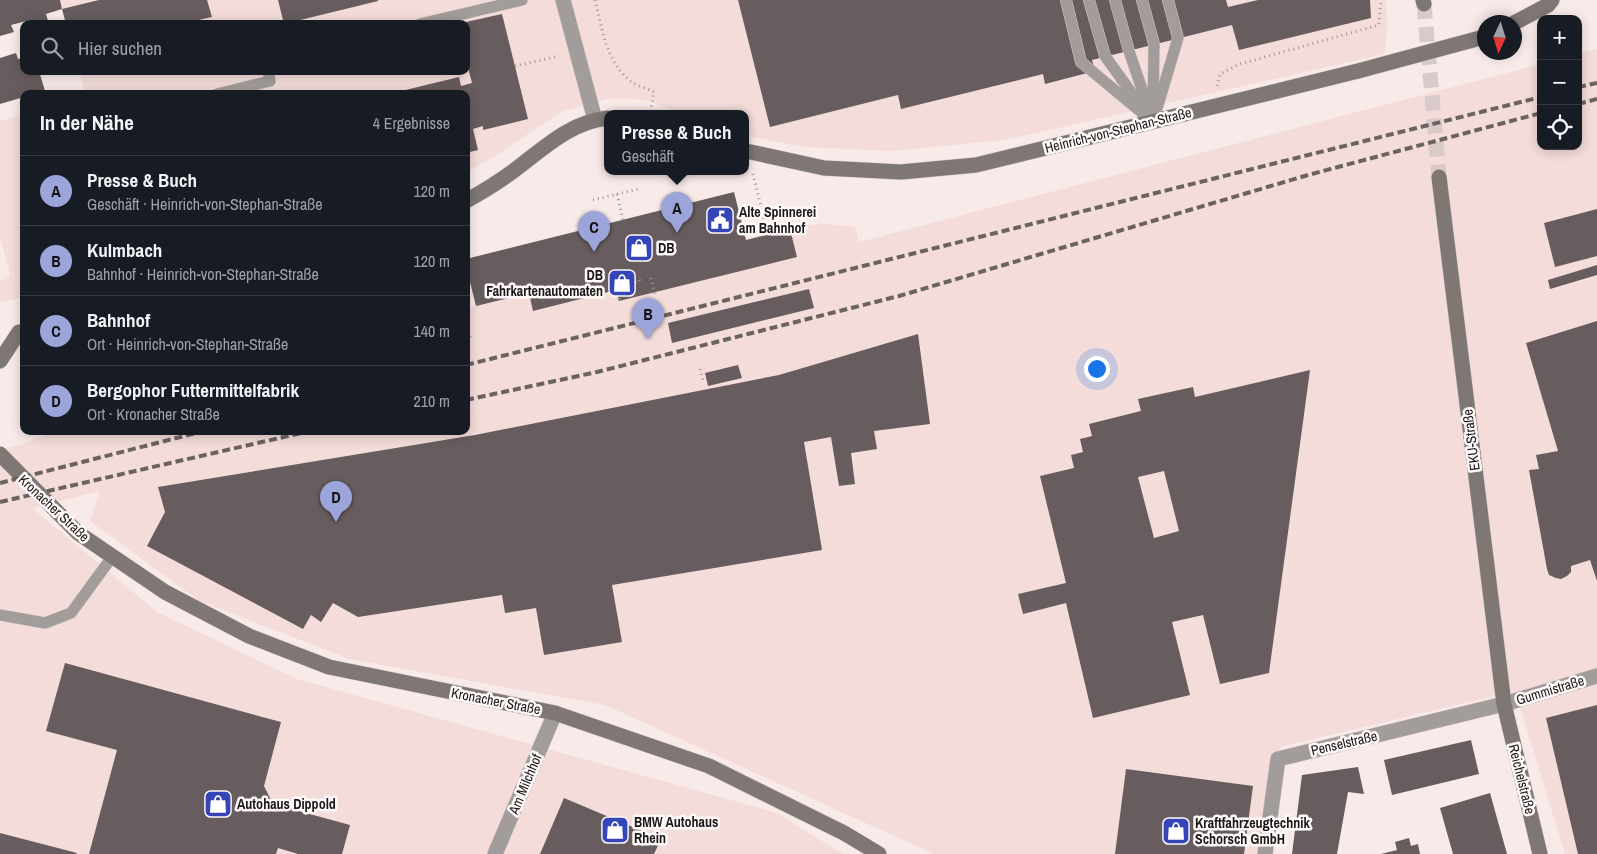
<!DOCTYPE html>
<html lang="de">
<head>
<meta charset="utf-8">
<style>
  :root { --surface:#171b24; --page:#242831; --text:#f1f3f6; --muted:#9ea1a6; --line:#363941; --accent:#9ca5da }
  body { margin:0; font-family:"Archivo Narrow",sans-serif; background:var(--page); color:var(--text) }
  .controls { position:absolute; right:15px; top:15px; display:grid; overflow:hidden; border-radius:10px; box-shadow:0 2px 12px #0003 }
  .controls button { width:45px; height:45px; display:grid; place-items:center; padding:0; border:0; border-bottom:1px solid var(--line); background:var(--surface); color:var(--text); font:25px sans-serif }
  .compass { position:absolute; left:1477px; top:15px; width:45px; height:45px; border-radius:50%; background:var(--surface); box-shadow:0 2px 12px #0003; rotate:184deg }
  .you { position:absolute; left:1096px; top:368px; width:18px; height:18px; margin:-12px; border:4px solid #fff; border-radius:50%; background:#1a73e8; box-shadow:0 0 0 8px #1a73e833 }
  .badge { display:grid; place-items:center; width:32px; height:32px; border-radius:50%; background:var(--accent); color:#111; font-size:16px; font-weight:700 }
  .pin { position:absolute; translate:-50% -41px; filter:drop-shadow(0 1px 2px #0008) }
  .pin::after { content:''; position:absolute; top:26px; width:18px; height:15px; background:inherit; clip-path:polygon(0 0,100% 0,50% 100%) }
  .popup { position:absolute; left:604px; top:110px; width:145px; height:65px; box-sizing:border-box; display:grid; place-content:center; border-radius:10px; background:var(--surface); filter:drop-shadow(0 1px 4px #0005); font-size:16px; white-space:nowrap; color:var(--muted) }
  .popup b { font-size:19px; color:var(--text) }
  .popup::after { content:''; position:absolute; left:50%; top:100%; margin-left:-10px; border:10px solid transparent; border-top-color:var(--surface) }
  .list { margin:0; padding:0; list-style:none }
  h2 { display:flex; justify-content:space-between; align-items:center; height:65px; margin:0; padding:0 20px; font-size:21px }
  h2 small { font-size:16px; font-weight:400; color:var(--muted) }
  .list li { display:grid; grid-template-columns:32px 1fr auto; gap:15px; align-items:center; box-sizing:border-box; height:70px; padding:0 20px; border-top:1px solid var(--line) }
  .list b { display:block; font-size:19px; white-space:nowrap }
  .list p { margin:0; font-size:16px; white-space:nowrap; color:var(--muted) }
  .list em { font-size:16px; font-style:normal; color:var(--muted) }
  .icon { flex:none; width:28px; height:28px; fill:none; stroke:currentColor; stroke-width:2; stroke-linecap:round; stroke-linejoin:round }
  .map { position:relative; flex:none; width:1597px; height:854px; overflow:hidden }
  .search { position:absolute; background:var(--surface); box-shadow:0 2px 12px #0003; left:20px; top:20px; width:450px; height:55px; display:flex; align-items:center; gap:12px; box-sizing:border-box; padding:0 18px; border-radius:10px; color:var(--muted); font-size:19px }
  .panel { position:absolute; background:var(--surface); box-shadow:0 2px 12px #0003; left:20px; top:90px; width:450px; height:345px; border-radius:10px }
  .map>svg:first-child { display:block }
  .built { fill:#f3dcd9 }
  .building { fill:#675c5e; fill-rule:evenodd }
  .lines { fill:none; stroke-linecap:round; stroke-linejoin:round }
  .secondary-tunnel { stroke:#d7cac9; stroke-width:15; stroke-dasharray:15 8; stroke-linecap:butt }
  .lane-casing { stroke:#d5c8c7; stroke-width:12 }
  .street-casing { stroke:#d5c8c7; stroke-width:16 }
  .secondary-casing { stroke:#d5c8c7; stroke-width:16 }
  .path { stroke:#a29796; stroke-width:3; stroke-dasharray:1 4; stroke-linecap:butt }
  .lane { stroke:#a29d9b; stroke-width:11 }
  .street { stroke:#a29d9b; stroke-width:15 }
  .secondary { stroke:#7e7773; stroke-width:15 }
  .rail { stroke:#6b6362; stroke-width:4; stroke-dasharray:8 4; stroke-linecap:butt }
  .secondary-bridge-casing { stroke:#d5c8c7; stroke-width:16; stroke-linecap:butt }
  .secondary-bridge { stroke:#7e7773; stroke-width:15 }
  .labels { text-anchor:middle; dominant-baseline:central; stroke-width:5; stroke-linejoin:round; paint-order:stroke }
  .street-label { font-size:14px; fill:#1d1818; stroke:#fff9f9 }
  .poi-label { font-size:14px; font-weight:bold; fill:#1d1818; stroke:#fff9f9; text-anchor:start }
</style>
</head>
<body>
<div class="map">
<svg width="1597" height="854" viewBox="0 0 1597 854">
  <rect width="100%" height="100%" fill="#f8eae8"/>
  <path class="built" d="M 60,0 L 1386,0 L 1387,27 L 1385,54 L 1005,140 L 891,151 L 805,147 L 746,136 L 746,114 L 681,114 L 647,100 L 610,98 L 561,112 L 498,154 L 466,173 L 466,94 L 85,94 L 79,71 L 466,71 L 466,24 L 66,24 Z
    M 1597,49 L 1597,854 L 1565,854 L 1515,691 L 1280,747 L 1263,854 L 934,854 L 605,705 L 349,659 L 198,600 L 90,521 L 100,491 L 32,508 L 157,612 L 297,679 L 777,813 L 843,854 L 0,854 L 0,450 L 23,444 L 58,431 L 466,431 L 466,308 L 768,234 L 821,223 L 855,227 L 859,242 L 1541,64 L 1541,146 L 1578,146 L 1578,54 Z
    M 24,114 L 24,297 L 0,302 L 0,282 L 10,274 L 0,237 L 0,121 Z"/>
  <path class="building" d="M 0,0 L 60,0 L 62,9 L 99,0 L 207,0 L 212,17 L 194,21 L 195,24 L 66,24 L 62,9 L 46,14 L 49,24 L 31,24 L 30,20 L 11,25 L 14,32 L 0,36 Z
    M 278,0 L 378,0 L 378,1 L 284,24 Z
    M 738,0 L 1226,0 L 1228,7 L 1258,0 L 1370,0 L 1371,18 L 1239,50 L 1232,25 L 1092,60 L 1095,71 L 1045,84 L 1043,74 L 901,109 L 898,95 L 770,127 Z
    M 502,14 L 528,119 L 483,130 L 483,126 L 473,129 L 478,150 L 466,153 L 466,94 L 393,93 L 459,77 L 461,86 L 472,83 L 466,60 L 466,22 Z
    M 16,53 L 18,59 L 24,58 L 24,71 L 39,71 L 45,91 L 36,94 L 24,94 L 24,97 L 0,104 L 0,58 Z
    M 734,192 L 746,240 L 790,229 L 797,257 L 619,301 L 616,290 L 533,311 L 529,293 L 476,306 L 466,266 L 466,259 Z
    M 1597,209 L 1597,256 L 1555,267 L 1544,223 Z
    M 1597,265 L 1597,275 L 1550,289 L 1548,280 Z
    M 809,289 L 814,308 L 672,343 L 668,323 Z
    M 1597,321 L 1597,581 L 1590,560 L 1571,566 L 1571,572 L 1567,576 L 1561,579 L 1556,578 L 1549,575 L 1547,569 L 1529,470 L 1539,469 L 1536,455 L 1558,451 L 1526,343 Z
    M 918,334 L 930,424 L 874,431 L 877,449 L 851,453 L 855,484 L 839,486 L 831,437 L 804,442 L 822,550 L 612,585 L 622,642 L 544,655 L 536,608 L 505,613 L 502,595 L 358,617 L 333,603 L 321,622 L 311,615 L 303,629 L 147,546 L 165,512 L 158,487 L 475,435 L 779,375 Z
    M 738,365 L 742,378 L 708,386 L 705,373 Z
    M 1310,370 L 1269,673 L 1220,684 L 1203,615 L 1172,622 L 1190,695 L 1093,718 L 1066,603 L 1023,614 L 1018,594 L 1066,583 L 1040,476 L 1074,468 L 1071,455 L 1083,452 L 1080,439 L 1092,436 L 1089,424 L 1141,411 L 1138,399 L 1193,387 L 1195,397 ZM 1164,471 L 1179,531 L 1154,538 L 1138,477 Z
    M 65,663 L 281,722 L 264,786 L 273,804 L 350,825 L 342,854 L 298,854 L 278,848 L 276,854 L 89,854 L 117,750 L 46,731 Z
    M 1597,705 L 1597,854 L 1578,854 L 1546,718 Z
    M 1471,740 L 1479,774 L 1392,795 L 1384,760 Z
    M 1358,767 L 1364,794 L 1348,792 L 1337,854 L 1292,854 L 1302,775 Z
    M 1126,769 L 1253,786 L 1244,854 L 1115,854 Z
    M 1490,793 L 1507,854 L 1453,854 L 1440,808 Z
    M 564,798 L 661,839 L 654,854 L 540,854 Z
    M 0,833 L 77,853 L 76,854 L 0,854 Z
    M 1409,838 L 1411,846 L 1418,844 L 1420,854 L 1381,854 L 1397,850 L 1395,842 Z"/>
  <g class="lines">
    <path class="secondary-tunnel" d="M 1424,4 L 1439,177"/>
    <defs>
      <path id="lane" d="M 1066,0 L 1081,62 L 1153,122
        M 1089,0 L 1105,56 L 1141,106
        M 1115,0 L 1129,51 L 1149,110
        M 1142,0 L 1154,44 L 1153,107
        M 420,24 L 522,0
        M 217,94 L 270,81 L 268,71
        M 1153,122 L 1178,38 L 1168,0
        M 0,615 L 45,623 L 71,613 L 112,557"/>
      <path id="street" d="M 563,0 L 595,120
        M 495,854 L 555,713
        M 1265,854 L 1278,759 L 1504,704 L 1597,676"/>
      <path id="secondary" d="M 1423,0 L 1424,4
        M 1514,23 L 1548,5 L 1552,0
        M 746,151 L 824,168 L 901,172 L 976,165 L 1358,71
        M 1439,177 L 1504,704 L 1540,854
        M 466,201 C 482,192 497,183 512,172 C 542,150 569,122 608,118
        M 0,361 L 19,332
        M 0,454 L 78,533 L 165,592 L 249,636 L 329,667 L 555,713 L 709,766 L 844,833 L 879,854"/>
    </defs>
    <use href="#lane" class="lane-casing"/>
    <use href="#street" class="street-casing"/>
    <use href="#secondary" class="secondary-casing"/>
    <path class="path" d="M 595,0 C 602,27 605,58 627,78 C 633,85 646,88 654,92 L 650,114
      M 515,66 L 559,56
      M 1217,86 L 1220,74 L 1240,64 L 1379,25 L 1381,0
      M 753,174 L 768,234
      M 617,194 L 639,189
      M 593,200 L 617,194 L 623,220
      M 651,278 L 655,294
      M 615,284 L 620,302
      M 616,287 L 640,281 L 639,278
      M 466,322 L 471,340
      M 700,369 L 703,381"/>
    <use href="#lane" class="lane"/>
    <use href="#street" class="street"/>
    <use href="#secondary" class="secondary"/>
    <path class="rail" d="M 1578,87 L 1597,83
      M 1578,104 L 1597,99
      M 466,365 L 1541,97
      M 466,400 L 597,372 L 899,296 L 1308,175 L 1541,113
      M 0,483 L 204,431
      M 0,502 L 310,431"/>
    <defs>
      <path id="secondary-bridge" d="M 1358,71 L 1484,37"/>
    </defs>
    <use href="#secondary-bridge" class="secondary-bridge-casing"/>
    <use href="#secondary-bridge" class="secondary-bridge"/>
  </g>
  <defs>
    <symbol id="civic-square" viewBox="-11 -11 22 22"><rect x="-9" y="-9" width="18" height="18" rx="4" fill="#3545b8" stroke="#fff9f9"/><path d="M-.6-6.5H3V-4.5H.6V-3L4-1V1h2V6H-6V1h2V-1L-.6-3ZM-1.2 2.5V6h2.4V2.5Z" fill="#fff"/></symbol>
    <symbol id="shop-square" viewBox="-11 -11 22 22"><rect x="-9" y="-9" width="18" height="18" rx="4" fill="#3545b8" stroke="#fff9f9"/><path d="M-5-2.5h2.3a2.7 3.5 0 0 1 5.4 0H5L5.5 6h-11ZM-1.5-2.5h3a1.5 2.3 0 0 0-3 0Z" fill="#fff"/></symbol>
  </defs>
  <g fill-rule="evenodd">
    <use href="#civic-square" x="704" y="204" width="32" height="32"/>
    <use href="#shop-square" x="623" y="232" width="32" height="32"/>
    <use href="#shop-square" x="606" y="267" width="32" height="32"/>
    <use href="#shop-square" x="202" y="788" width="32" height="32"/>
    <use href="#shop-square" x="599" y="814" width="32" height="32"/>
    <use href="#shop-square" x="1160" y="815" width="32" height="32"/>
  </g>
  <g class="labels">
    <g class="street-label">
      <text transform="translate(1118 130) rotate(-14)">Heinrich-von-Stephan-Straße</text>
      <text transform="translate(1471 440) rotate(-97)">EKU-Straße</text>
      <text transform="translate(54 508) rotate(43)">Kronacher Straße</text>
      <text transform="translate(1550 690) rotate(-17)">Gummistraße</text>
      <text transform="translate(496 701) rotate(11)">Kronacher Straße</text>
      <text transform="translate(1344 743) rotate(-13)">Penselstraße</text>
      <text transform="translate(1522 779) rotate(76)">Reichelstraße</text>
      <text transform="translate(525 784) rotate(-67)">Am Milchhof</text>
    </g>
    <g class="poi-label">
      <text x="739" y="212">Alte Spinnerei<tspan x="739" dy="16">am Bahnhof</tspan></text>
      <text x="658" y="248">DB</text>
      <text x="603" y="275" text-anchor="end">DB<tspan x="603" dy="16">Fahrkartenautomaten</tspan></text>
      <text x="237" y="804">Autohaus Dippold</text>
      <text x="634" y="822">BMW Autohaus<tspan x="634" dy="16">Rhein</tspan></text>
      <text x="1195" y="823">Kraftfahrzeugtechnik<tspan x="1195" dy="16">Schorsch GmbH</tspan></text>
    </g>
  </g>
</svg>
<div class="controls">
<button>+</button>
<button>−</button>
<button><svg class="icon" aria-label="locate" viewBox="0 0 24 24"><circle cx="12" cy="12" r="6"/><path d="M12 2v4M12 18v4M2 12h4M18 12h4"/></svg></button>
</div>
<svg class="compass" viewBox="-18 -18 36 36"><path d="M0-13l5 13h-10z" fill="#e53935"/><path d="M0 13l5-13h-10z" fill="#9ea1a6"/></svg>
<div class="you"></div>
<div class="pin badge" style="left:677px;top:233px">A</div>
<div class="popup"><b>Presse &amp; Buch</b>Geschäft</div>
<div class="pin badge" style="left:648px;top:339px">B</div>
<div class="pin badge" style="left:594px;top:252px">C</div>
<div class="pin badge" style="left:336px;top:522px">D</div>
<div class="search"><svg class="icon" aria-label="search" viewBox="0 0 24 24"><circle cx="10" cy="10" r="6"/><path d="M15 15l6 6"/></svg>Hier suchen</div>
<section class="panel">
<h2>In der Nähe<small>4 Ergebnisse</small></h2>
<ul class="list">
<li><span class="badge">A</span><div><b>Presse &amp; Buch</b><p>Geschäft · Heinrich-von-Stephan-Straße</p></div><em>120 m</em></li>
<li><span class="badge">B</span><div><b>Kulmbach</b><p>Bahnhof · Heinrich-von-Stephan-Straße</p></div><em>120 m</em></li>
<li><span class="badge">C</span><div><b>Bahnhof</b><p>Ort · Heinrich-von-Stephan-Straße</p></div><em>140 m</em></li>
<li><span class="badge">D</span><div><b>Bergophor Futtermittelfabrik</b><p>Ort · Kronacher Straße</p></div><em>210 m</em></li>
</ul>
</section>
</div>
</body>
</html>
